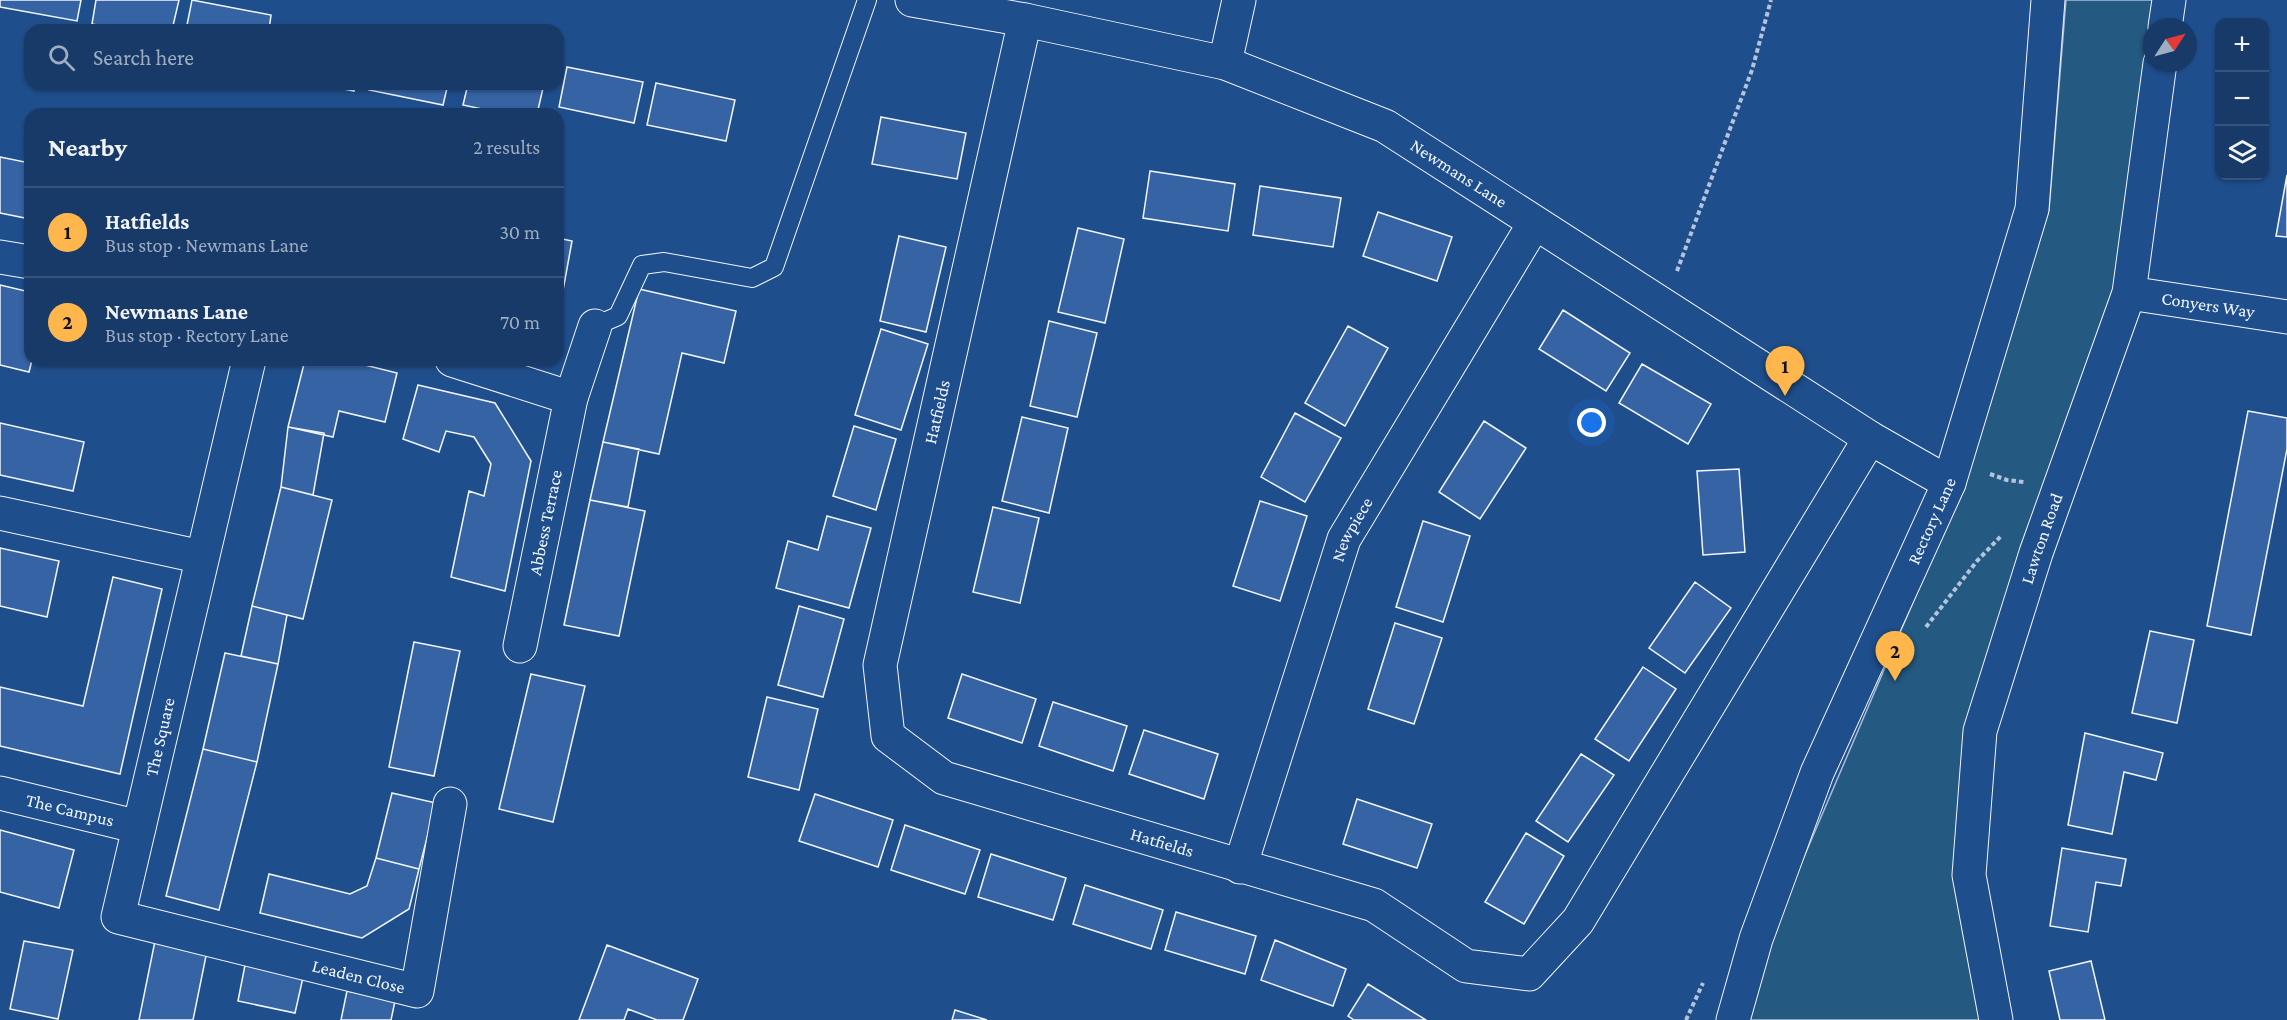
<!DOCTYPE html>
<html lang="en">
<head>
<meta charset="utf-8">
<style>
  :root { --surface:#173a69; --page:#244571; --text:#f1f3f6; --muted:#9eadc0; --line:#36547d; --accent:#ffb74d }
  body { margin:0; font-family:"Crimson Pro",serif; background:var(--page); color:var(--text) }
  .controls { position:absolute; right:18px; top:18px; display:grid; overflow:hidden; border-radius:12px; box-shadow:0 2px 4px #0004 }
  .controls button { width:54px; height:54px; display:grid; place-items:center; padding:0; border:0; border-bottom:2px solid var(--line); background:var(--surface); color:var(--text); font:30px sans-serif }
  .compass { position:absolute; left:2143px; top:18px; width:54px; height:54px; border-radius:50%; background:var(--surface); box-shadow:0 2px 4px #0004; rotate:54deg }
  .you { position:absolute; left:1592px; top:423px; width:21px; height:21px; margin:-15px; border:4px solid #fff; border-radius:50%; background:#1a73e8; box-shadow:0 0 0 9px #1a73e833 }
  .badge { display:grid; place-items:center; width:39px; height:39px; border-radius:50%; background:var(--accent); color:#111; font-size:20px; font-weight:700 }
  .pin { position:absolute; translate:-50% -50px; filter:drop-shadow(0 2px 3px #0008) }
  .pin::after { content:''; position:absolute; top:32px; width:21px; height:18px; background:inherit; clip-path:polygon(0 0,100% 0,50% 100%) }
  .list { margin:0; padding:0; list-style:none }
  h2 { display:flex; justify-content:space-between; align-items:center; height:78px; margin:0; padding:0 24px; font-size:26px }
  h2 small { font-size:20px; font-weight:400; color:var(--muted) }
  .list li { display:grid; grid-template-columns:39px 1fr auto; gap:18px; align-items:center; box-sizing:border-box; height:90px; padding:0 24px; border-top:2px solid var(--line) }
  .list b { display:block; font-size:22px; white-space:nowrap }
  .list p { margin:0; font-size:20px; white-space:nowrap; color:var(--muted) }
  .list em { font-size:20px; font-style:normal; color:var(--muted) }
  .icon { flex:none; width:33px; height:33px; fill:none; stroke:currentColor; stroke-width:2; stroke-linecap:round; stroke-linejoin:round }
  .map { position:relative; flex:none; width:2287px; height:1020px; overflow:hidden }
  .search { position:absolute; background:var(--surface); box-shadow:0 2px 4px #0004; left:24px; top:24px; width:540px; height:66px; display:flex; align-items:center; gap:15px; box-sizing:border-box; padding:0 21px; border-radius:18px; color:var(--muted); font-size:22px }
  .panel { position:absolute; background:var(--surface); box-shadow:0 2px 4px #0004; left:24px; top:108px; width:540px; height:258px; border-radius:18px }
  .map>svg:first-child { display:block }
  .green { fill:#245a82; stroke:#a8bbd7; stroke-width:1.5 }
  .building { fill:#3563a3; stroke:#f2f6ff; stroke-width:1.5 }
  .lines { fill:none; stroke-linecap:round; stroke-linejoin:round }
  .lane-casing { stroke:#f2f6ff; stroke-width:20 }
  .street-casing { stroke:#f2f6ff; stroke-width:35 }
  .primary-casing { stroke:#f2f6ff; stroke-width:35 }
  .path { stroke:#b3c4dc; stroke-width:4; stroke-dasharray:4.5 3; stroke-linecap:butt }
  .lane { stroke:#1f4e8c; stroke-width:18 }
  .street { stroke:#1f4e8c; stroke-width:33 }
  .primary { stroke:#1f4e8c; stroke-width:33 }
  .labels { text-anchor:middle; dominant-baseline:central; stroke-width:4.5; stroke-linejoin:round; paint-order:stroke }
  .street-label { font-size:18px; fill:#f2f6ff; stroke:#1f4e8c }
</style>
</head>
<body>
<div class="map">
<svg width="2287" height="1020" viewBox="0 0 2287 1020">
  <rect width="100%" height="100%" fill="#1f4e8c"/>
  <path class="green" d="M 2066,0 L 2169,0 L 2152,27 L 2152,63 L 2129,293 L 1980,731 L 1969,875 L 1996,1020 L 1744,1020 L 1765,948 L 1961,490 L 2049,210 Z"/>
  <path class="building" d="M 0,0 L 81,0 L 77,21 L 0,7 Z
    M 96,0 L 179,0 L 172,30 L 122,30 L 92,24 Z
    M 192,0 L 271,15 L 269,30 L 186,30 Z
    M 567,67 L 643,82 L 634,123 L 559,107 Z
    M 656,83 L 735,100 L 726,141 L 647,125 Z
    M 320,84 L 355,84 L 354,91 Z
    M 370,84 L 448,84 L 443,105 L 369,90 Z
    M 468,84 L 544,84 L 537,114 L 505,114 L 463,105 Z
    M 881,117 L 966,133 L 957,179 L 872,164 Z
    M 0,157 L 30,163 L 30,219 L 0,213 Z
    M 1150,171 L 1235,184 L 1228,231 L 1143,218 Z
    M 2287,175 L 2287,237 L 2276,236 Z
    M 1260,186 L 1341,198 L 1333,247 L 1253,235 Z
    M 1378,212 L 1452,237 L 1437,281 L 1363,256 Z
    M 1078,228 L 1124,239 L 1105,323 L 1058,312 Z
    M 899,236 L 946,247 L 926,332 L 880,321 Z
    M 558,238 L 572,241 L 558,318 Z
    M 0,285 L 30,292 L 32,360 L 29,372 L 0,365 Z
    M 639,289 L 736,311 L 724,363 L 682,353 L 659,454 L 603,442 Z
    M 1563,310 L 1630,353 L 1606,391 L 1539,349 Z
    M 1049,321 L 1097,333 L 1077,417 L 1030,406 Z
    M 1348,326 L 1388,348 L 1345,426 L 1305,403 Z
    M 881,329 L 928,344 L 901,430 L 855,415 Z
    M 305,360 L 345,360 L 397,373 L 385,422 L 339,411 L 333,437 L 288,427 Z
    M 1642,364 L 1711,404 L 1688,444 L 1619,403 Z
    M 418,385 L 495,403 L 531,461 L 505,591 L 451,577 L 469,491 L 484,496 L 491,464 L 474,437 L 446,431 L 439,452 L 403,439 Z
    M 2248,411 L 2287,418 L 2287,449 L 2251,635 L 2207,626 Z
    M 1295,413 L 1341,438 L 1305,502 L 1261,477 Z
    M 1022,417 L 1068,428 L 1049,513 L 1002,501 Z
    M 1484,421 L 1526,448 L 1480,519 L 1439,492 Z
    M 0,423 L 84,442 L 73,491 L 0,475 Z
    M 854,426 L 896,439 L 876,510 L 833,496 Z
    M 288,427 L 324,433 L 313,495 L 281,487 Z
    M 603,442 L 639,449 L 628,507 L 590,500 Z
    M 1739,469 L 1745,552 L 1703,555 L 1697,471 Z
    M 281,487 L 332,500 L 303,619 L 252,606 Z
    M 590,500 L 645,511 L 619,636 L 564,625 Z
    M 1260,501 L 1307,516 L 1280,601 L 1233,586 Z
    M 993,507 L 1039,518 L 1020,603 L 973,592 Z
    M 827,516 L 871,528 L 849,608 L 776,588 L 788,541 L 818,550 Z
    M 1423,521 L 1470,536 L 1443,622 L 1396,607 Z
    M 0,548 L 59,561 L 47,617 L 0,606 Z
    M 113,577 L 162,589 L 120,774 L 0,746 L 0,687 L 83,706 Z
    M 1695,582 L 1731,608 L 1685,673 L 1649,648 Z
    M 252,606 L 287,615 L 278,664 L 241,656 Z
    M 799,606 L 844,619 L 823,697 L 778,685 Z
    M 1395,623 L 1442,638 L 1414,724 L 1368,709 Z
    M 2150,631 L 2194,640 L 2177,723 L 2132,713 Z
    M 414,642 L 460,651 L 434,776 L 389,767 Z
    M 225,653 L 278,664 L 257,762 L 203,749 Z
    M 1643,667 L 1676,689 L 1629,761 L 1595,739 Z
    M 531,674 L 585,686 L 553,822 L 499,809 Z
    M 962,674 L 1036,699 L 1022,743 L 948,718 Z
    M 767,697 L 818,709 L 799,790 L 748,777 Z
    M 1053,702 L 1127,726 L 1113,771 L 1039,746 Z
    M 1144,730 L 1218,754 L 1204,799 L 1129,774 Z
    M 2085,733 L 2163,753 L 2156,780 L 2124,772 L 2112,834 L 2068,825 Z
    M 203,749 L 257,762 L 219,910 L 166,896 Z
    M 1581,754 L 1614,775 L 1568,842 L 1536,821 Z
    M 392,793 L 436,803 L 419,869 L 376,858 Z
    M 815,794 L 893,820 L 878,867 L 799,841 Z
    M 1357,799 L 1432,824 L 1417,868 L 1343,844 Z
    M 905,825 L 980,850 L 965,894 L 891,870 Z
    M 0,830 L 74,850 L 59,908 L 0,892 Z
    M 1526,833 L 1564,856 L 1524,924 L 1485,902 Z
    M 2062,848 L 2126,859 L 2121,886 L 2096,882 L 2088,932 L 2050,926 Z
    M 991,854 L 1066,878 L 1053,920 L 978,897 Z
    M 376,858 L 419,869 L 409,909 L 362,938 L 260,913 L 269,874 L 350,894 L 367,886 Z
    M 1085,885 L 1163,910 L 1151,949 L 1073,924 Z
    M 1176,912 L 1256,936 L 1245,974 L 1165,950 Z
    M 1275,940 L 1346,969 L 1333,1006 L 1261,980 Z
    M 24,941 L 73,950 L 58,1019 L 10,1009 Z
    M 155,941 L 207,951 L 193,1020 L 139,1020 Z
    M 607,945 L 698,979 L 683,1020 L 657,1020 L 628,1009 L 624,1020 L 579,1020 Z
    M 246,960 L 304,973 L 295,1013 L 238,1001 Z
    M 2091,961 L 2105,1020 L 2060,1020 L 2049,971 Z
    M 1368,984 L 1426,1020 L 1354,1020 L 1348,1016 Z
    M 347,991 L 395,1001 L 391,1020 L 341,1020 Z
    M 955,1010 L 987,1020 L 952,1020 Z"/>
  <g class="lines">
    <defs>
      <path id="lane" d="M 595,326 L 618,316 L 642,265 L 664,262 L 752,278 L 774,267 L 867,0"/>
      <g id="street">
        <path id="s1" d="M 912,0 L 1025,20 L 1225,63 L 1385,126 L 1870,438 L 1949,483"/>
        <path id="s2" d="M 1025,20 L 880,665 L 888,736 L 944,778 L 1374,905 L 1466,966 L 1529,974 L 1578,921 L 1870,438"/>
        <path d="M 2165,27 L 2169,0"/>
        <path d="M 1225,63 L 1239,0"/>
        <path d="M 0,257 L 30,262"/>
        <path id="s3" d="M 2129,293 L 2287,317"/>
        <path id="s4" d="M 249,360 L 118,917 L 417,991 L 450,804"/>
        <path d="M 452,360 L 571,398"/>
        <path d="M 0,513 L 202,557"/>
        <path id="s5" d="M 520,646 L 571,398 L 595,326"/>
        <path id="s6" d="M 0,793 L 139,827"/>
        <path id="s7" d="M 1240,867 L 1344,539 L 1534,224"/>
        <path id="s8" d="M 1996,1020 L 1969,875 L 1980,731 L 2036,553 L 2129,293 L 2160,63"/>
      </g>
      <g id="primary">
        <path id="s9" d="M 1733,1020 L 1756,939 L 1817,773 L 1949,483 L 2032,209 L 2048,0"/>
      </g>
    </defs>
    <use href="#lane" class="lane-casing"/>
    <use href="#street" class="street-casing"/>
    <use href="#primary" class="primary-casing"/>
    <path class="path" d="M 1677,271 L 1752,70 L 1771,0
      M 1990,474 L 2007,480 L 2024,482
      M 1926,627 L 1977,561 L 2001,536
      M 1686,1020 L 1703,983"/>
    <use href="#lane" class="lane"/>
    <use href="#street" class="street"/>
    <use href="#primary" class="primary"/>
  </g>
  <g class="labels">
    <g class="street-label">
      <text stroke="none"><textPath href="#s1" startOffset="579">Newmans Lane</textPath></text>
      <text stroke="none"><textPath href="#s3" startOffset="80">Conyers Way</textPath></text>
      <text transform="translate(937 412) rotate(-77)">Hatfields</text>
      <text stroke="none"><textPath href="#s9" startOffset="538">Rectory Lane</textPath></text>
      <text stroke="none"><textPath href="#s5" startOffset="126">Abbess Terrace</textPath></text>
      <text stroke="none"><textPath href="#s7" startOffset="356">Newpiece</textPath></text>
      <text stroke="none"><textPath href="#s8" startOffset="494">Lawton Road</textPath></text>
      <text transform="translate(160 737) rotate(-77)">The Square</text>
      <text stroke="none"><textPath href="#s6" startOffset="72">The Campus</textPath></text>
      <text stroke="none"><textPath href="#s2" startOffset="1030">Hatfields</textPath></text>
      <text stroke="none"><textPath href="#s4" startOffset="820">Leaden Close</textPath></text>
    </g>
  </g>
</svg>
<div class="controls">
<button>+</button>
<button>−</button>
<button><svg class="icon" aria-label="layers" viewBox="0 0 24 24"><path d="M12 4l9 5-9 5-9-5zM3 14l9 5 9-5"/></svg></button>
</div>
<svg class="compass" viewBox="-18 -18 36 36"><path d="M0-13l5 13h-10z" fill="#e53935"/><path d="M0 13l5-13h-10z" fill="#9eadc0"/></svg>
<div class="you"></div>
<div class="pin badge" style="left:1785px;top:396px">1</div>
<div class="pin badge" style="left:1895px;top:681px">2</div>
<div class="search"><svg class="icon" aria-label="search" viewBox="0 0 24 24"><circle cx="10" cy="10" r="6"/><path d="M15 15l6 6"/></svg>Search here</div>
<section class="panel">
<h2>Nearby<small>2 results</small></h2>
<ul class="list">
<li><span class="badge">1</span><div><b>Hatfields</b><p>Bus stop · Newmans Lane</p></div><em>30 m</em></li>
<li><span class="badge">2</span><div><b>Newmans Lane</b><p>Bus stop · Rectory Lane</p></div><em>70 m</em></li>
</ul>
</section>
</div>
</body>
</html>
